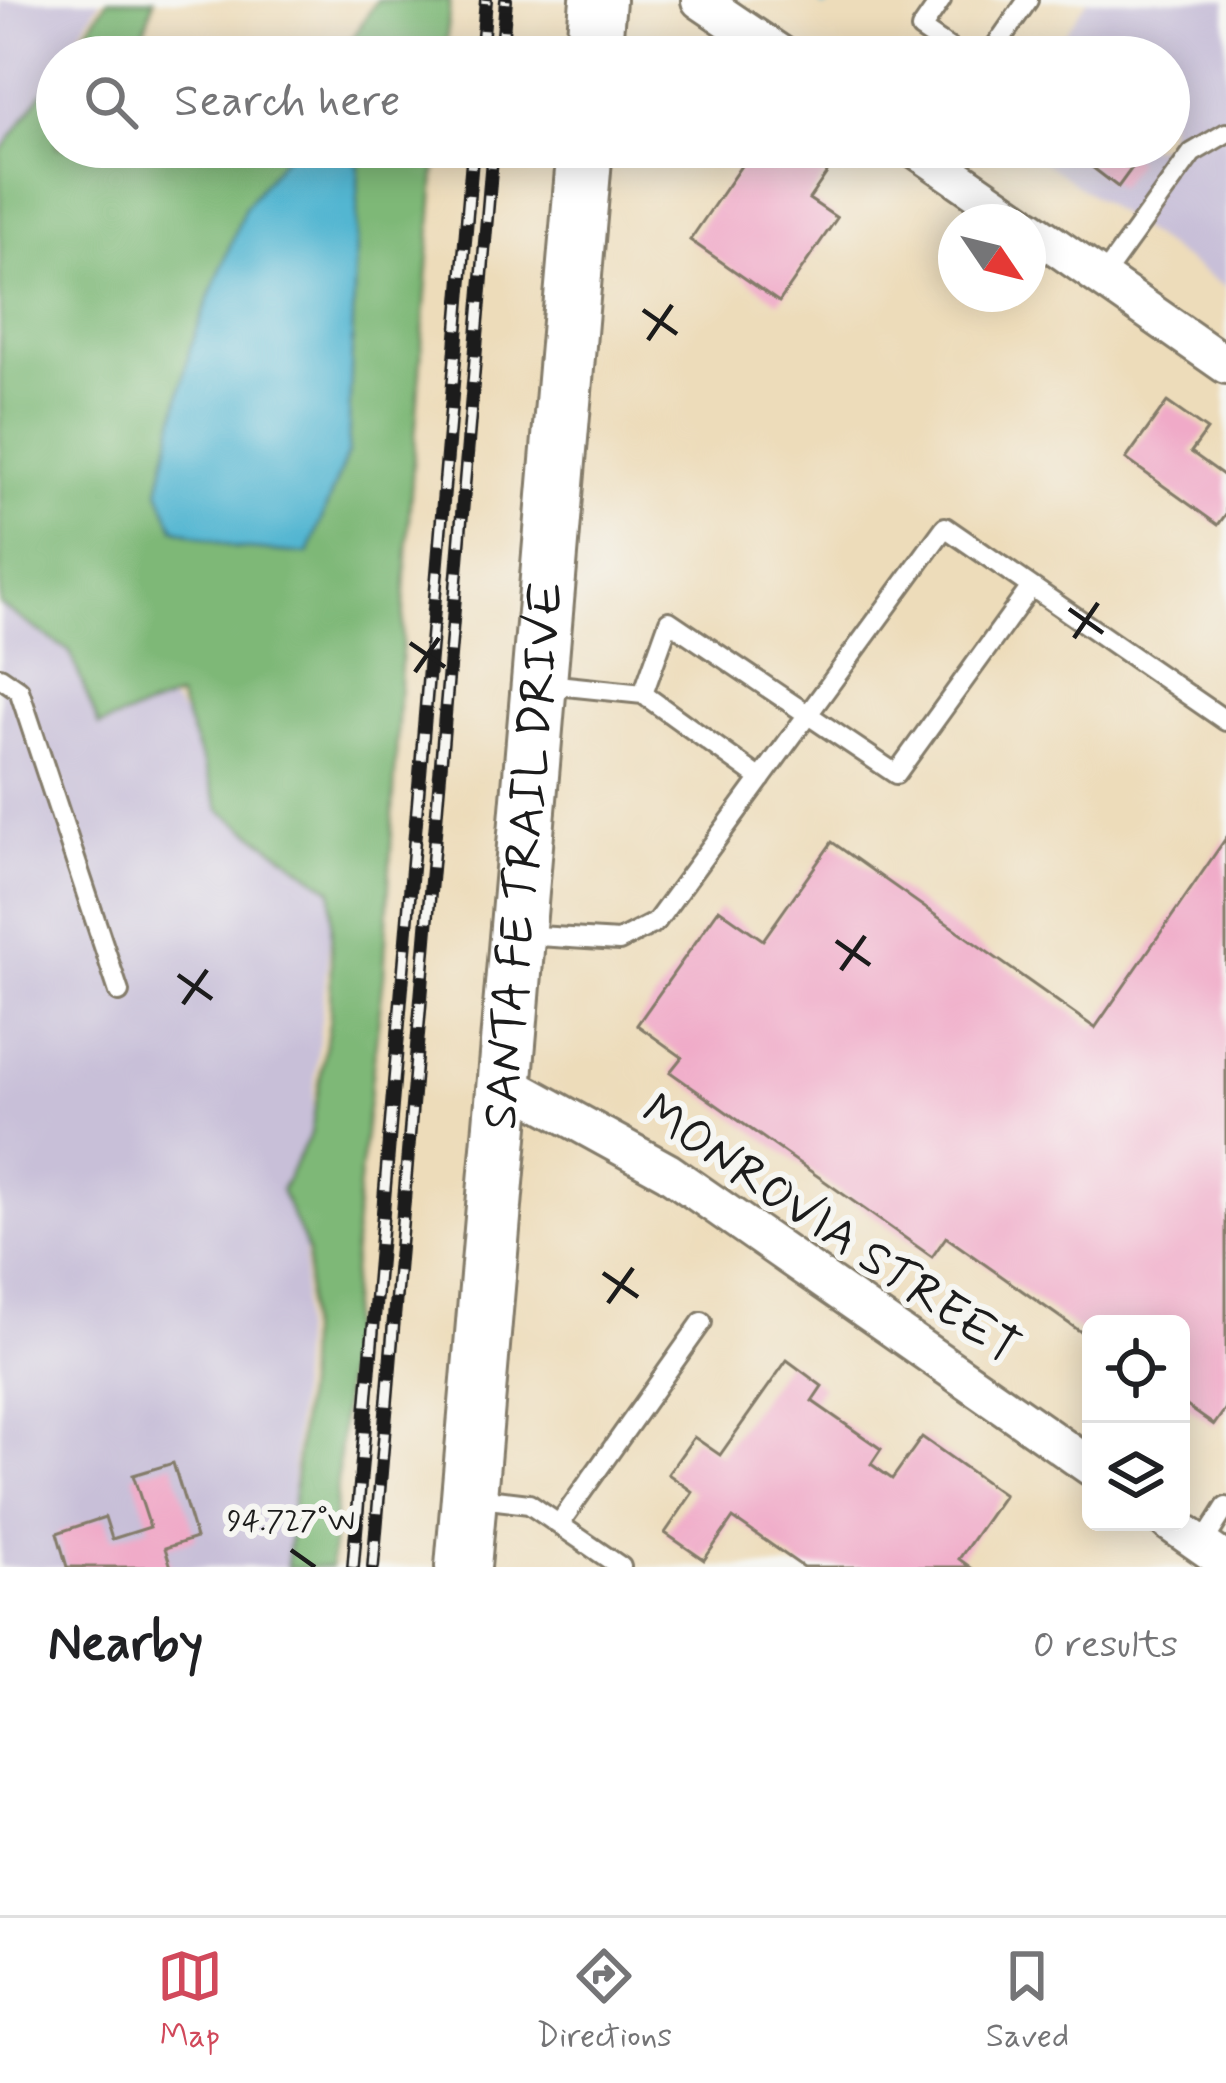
<!DOCTYPE html>
<html lang="en">
<head>
<meta charset="utf-8">
<style>
  :root { --surface:#fff; --page:#f6f6f6; --text:#202124; --muted:#757577; --line:#e0e0e0; --accent:#d1495b }
  body { margin:0; font-family:Mynerve,sans-serif; background:var(--page); color:var(--text) }
  .controls { position:absolute; right:36px; bottom:36px; display:grid; overflow:hidden; border-radius:18px; box-shadow:0 6px 30px #0003 }
  .controls button { width:108px; height:108px; display:grid; place-items:center; padding:0; border:0; border-bottom:3px solid var(--line); background:var(--surface); color:var(--text); font:60px sans-serif }
  .compass { position:absolute; left:938px; top:204px; width:108px; height:108px; border-radius:50%; background:var(--surface); box-shadow:0 6px 30px #0003; rotate:125deg }
  .list { margin:0; padding:0; list-style:none }
  h2 { display:flex; justify-content:space-between; align-items:center; height:156px; margin:0; padding:0 48px; font-size:51px }
  h2 small { font-size:39px; font-weight:400; color:var(--muted) }
  .icon { flex:none; width:66px; height:66px; fill:none; stroke:currentColor; stroke-width:2; stroke-linecap:round; stroke-linejoin:round }
  .map { position:relative; flex:none; width:1226px; height:1567px; overflow:hidden }
  .search { position:absolute; background:var(--surface); box-shadow:0 6px 30px #0003; left:36px; right:36px; top:36px; height:132px; display:flex; align-items:center; gap:30px; box-sizing:border-box; padding:0 42px; border-radius:66px; color:var(--muted); font-size:45px }
  .sheet { height:348px; background:var(--surface) }
  nav { display:flex; justify-content:space-around; align-items:center; box-sizing:border-box; height:168px; border-top:3px solid var(--line); background:var(--surface); font-size:33px; color:var(--muted) }
  nav a { display:grid; justify-items:center; gap:6px }
  nav .on { color:var(--accent) }
  .map>svg:first-child { display:block }
  .industrial { fill:#c8bfd8 }
  .forest { fill:#7eb877; stroke:#4d6a4a; stroke-width:3 }
  .water { fill:#52b6d1; stroke:#376976; stroke-width:3 }
  .lines { fill:none; stroke-linecap:round; stroke-linejoin:round }
  .stream { stroke:#52b6d1; stroke-width:9 }
  .building { fill:#f0aac8 }
  .service-casing { stroke:#847c6b; stroke-width:24 }
  .minor-casing { stroke:#847c6b; stroke-width:42 }
  .secondary-casing { stroke:#847c6b; stroke-width:60 }
  .service { stroke:#fff; stroke-width:18 }
  .minor { stroke:#fff; stroke-width:36 }
  .secondary { stroke:#fff; stroke-width:54 }
  .rail-casing { stroke:#1c1c1c; stroke-width:14 }
  .rail { stroke:#f6f6f2; stroke-width:9; stroke-dasharray:27; stroke-linecap:butt }
  .ticks { fill:none; stroke:#1c1c1c; stroke-width:4.5 }
  .labels { text-anchor:middle; dominant-baseline:central; stroke-width:12; stroke-linejoin:round; paint-order:stroke }
  .street-label { font-size:48px; fill:#1c1c1c; stroke:#f6f6f2 }
  .ticks-label { font-size:30px; text-anchor:middle; fill:#1c1c1c; stroke:#f6f6f2; stroke-width:12; stroke-linejoin:round; paint-order:stroke }
</style>
</head>
<body>
<div class="map">
<svg width="1226" height="1567" viewBox="0 0 1226 1567">
  <rect width="100%" height="100%" fill="#f6f6f2"/>
  <filter id="ink" filterUnits="userSpaceOnUse"><feTurbulence type="fractalNoise" baseFrequency=".00833" numOctaves="2"/><feDisplacementMap in="SourceGraphic" scale="24" xChannelSelector="R" yChannelSelector="G"/><feConvolveMatrix kernelMatrix="1 2 1 2 8 2 1 2 1" color-interpolation-filters="sRGB"/></filter>
  <filter id="wash" filterUnits="userSpaceOnUse"><feTurbulence type="fractalNoise" baseFrequency=".004" numOctaves="4" result="noise"/><feDisplacementMap in="SourceGraphic" scale="48" xChannelSelector="R" yChannelSelector="G"/><feGaussianBlur stdDeviation="2.7" result="paint"/><feColorMatrix in="noise" values="0 0 0 0 0 0 0 0 0 0 0 0 0 0 0 0 0 1.4 0 .05"/><feComposite in="paint" operator="in"/></filter>
  <g filter="url(#wash)">
    <rect width="100%" height="100%" fill="#eddcba"/>
    <path class="industrial" d="M 0,0 L 101,0 L 64,57 L 57,57 L 57,68 L 0,155 Z
      M 1088,0 L 1226,0 L 1226,288 L 1022,147 L 1169,147 L 1169,57 L 1048,57 Z
      M 0,588 L 175,705 L 334,895 L 314,1089 L 288,1567 L 0,1567 Z"/>
    <path class="forest" d="M 108,0 L 154,0 L 136,57 L 68,57 Z
      M 377,0 L 450,0 L 445,57 L 340,57 Z
      M 57,72 L 57,147 L 437,147 L 409,517 L 384,975 L 358,1191 L 331,1567 L 287,1567 L 305,1374 L 308,1252 L 281,1190 L 311,1133 L 330,1018 L 332,890 L 220,810 L 178,697 L 99,726 L 70,652 L 0,605 L 0,153 Z"/>
    <path class="water" d="M 292,147 L 336,147 L 359,164 L 348,452 L 308,554 L 235,548 L 174,528 L 159,490 L 190,348 L 245,207 Z"/>
    <g class="lines">
      <path class="stream" d="M 824,3 L 827,0"/>
    </g>
    <g id="blocks">
      <path class="building" d="M 754,147 L 802,147 L 831,167 L 809,199 L 837,218 L 779,302 L 690,240 Z
        M 1066,147 L 1119,147 L 1137,161 L 1118,187 Z
        M 1167,402 L 1207,430 L 1191,452 L 1226,477 L 1226,514 L 1218,525 L 1126,459 Z
        M 1226,838 L 1226,1408 L 1214,1425 L 1181,1402 L 1181,1324 L 1091,1324 L 1091,1339 L 946,1237 L 932,1257 L 670,1072 L 682,1057 L 637,1025 L 719,909 L 763,940 L 832,842 L 1095,1028 Z
        M 787,1360 L 822,1386 L 812,1401 L 881,1449 L 871,1464 L 892,1479 L 922,1437 L 1004,1495 L 959,1559 L 970,1567 L 803,1567 L 733,1518 L 704,1560 L 665,1533 L 693,1492 L 668,1474 L 694,1437 L 720,1455 Z
        M 173,1463 L 196,1538 L 165,1548 L 171,1567 L 67,1567 L 57,1533 L 105,1517 L 112,1539 L 150,1527 L 133,1475 Z"/>
    </g>
  </g>
  <g filter="url(#ink)">
    <use href="#blocks" fill-opacity="0" stroke="#847c6b" stroke-width="3"/>
    <g class="lines">
      <defs>
        <path id="service" d="M 941,0 L 921,29 L 962,57
          M 599,46 L 650,47 L 658,57
          M 988,57 L 1028,0
          M 1102,278 L 1192,153 L 1226,133
          M 0,677 L 19,690 L 119,992
          M 547,684 L 643,694 L 669,621 L 896,774 L 1031,587
          M 643,694 L 761,779
          M 521,935 L 619,941 L 656,922 L 945,527 L 1226,721
          M 472,1497 L 529,1504 L 621,1567
          M 559,1524 L 702,1322
          M 1202,1545 L 1226,1507"/>
        <path id="minor" d="M 700,0 L 784,57
          M 913,147 L 1021,222
          M 1028,227 L 1226,365
          M 508,1084 L 668,1172 L 1091,1467
          M 1169,1522 L 1226,1562"/>
        <g id="secondary">
          <path d="M 593,57 L 598,0"/>
          <path id="s1" d="M 463,1567 L 585,147"/>
        </g>
      </defs>
      <use href="#service" class="service-casing"/>
      <use href="#minor" class="minor-casing"/>
      <use href="#secondary" class="secondary-casing"/>
      <use href="#service" class="service"/>
      <use href="#minor" class="minor"/>
      <use href="#secondary" class="secondary"/>
      <defs>
        <path id="rail" d="M 481,57 L 486,0
          M 501,57 L 506,0
          M 353,1567 L 473,147
          M 373,1567 L 493,147"/>
      </defs>
      <use href="#rail" class="rail-casing"/>
      <use href="#rail" class="rail"/>
    </g>
  </g>
  <path class="ticks" d="M 643,310 L 677,334M 648,340 L 672,305M 1069,609 L 1103,633M 1074,638 L 1098,603M 410,643 L 445,667M 415,672 L 439,638M 836,941 L 870,965M 841,970 L 865,936M 178,975 L 212,999M 183,1004 L 207,970M 603,1273 L 638,1297M 608,1303 L 633,1268M 291,1550 L 315,1567"/>
  <g class="labels">
    <g class="street-label">
      <text stroke="none"><textPath href="#s1" startOffset="714">SANTA FE TRAIL DRIVE</textPath></text>
      <text transform="translate(830 1230) rotate(34)">MONROVIA STREET</text>
    </g>
  </g>
  <g class="ticks-label">
    <text x="291" y="1530">94.727°W</text>
  </g>
</svg>
<div class="controls">
<button><svg class="icon" aria-label="locate" viewBox="0 0 24 24"><circle cx="12" cy="12" r="6"/><path d="M12 2v4M12 18v4M2 12h4M18 12h4"/></svg></button>
<button><svg class="icon" aria-label="layers" viewBox="0 0 24 24"><path d="M12 4l9 5-9 5-9-5zM3 14l9 5 9-5"/></svg></button>
</div>
<svg class="compass" viewBox="-18 -18 36 36"><path d="M0-13l5 13h-10z" fill="#e53935"/><path d="M0 13l5-13h-10z" fill="#757577"/></svg>
<div class="search"><svg class="icon" aria-label="search" viewBox="0 0 24 24"><circle cx="10" cy="10" r="6"/><path d="M15 15l6 6"/></svg>Search here</div>
</div>
<section class="sheet">
<h2>Nearby<small>0 results</small></h2>
<ul class="list">
</ul>
</section>
<nav>
<a class="on"><svg class="icon" aria-label="map" viewBox="0 0 24 24"><path d="M3 6l6-2 6 2 6-2v14l-6 2-6-2-6 2zM9 4v14M15 6v14"/></svg>Map</a>
<a><svg class="icon" aria-label="directions" viewBox="0 0 24 24"><path d="M12 3l9 9-9 9-9-9zM9 14v-3h6M13 9l2 2-2 2"/></svg>Directions</a>
<a><svg class="icon" aria-label="saved" viewBox="0 0 24 24"><path d="M7 4h10v16l-5-4-5 4z"/></svg>Saved</a>
</nav>
</body>
</html>
